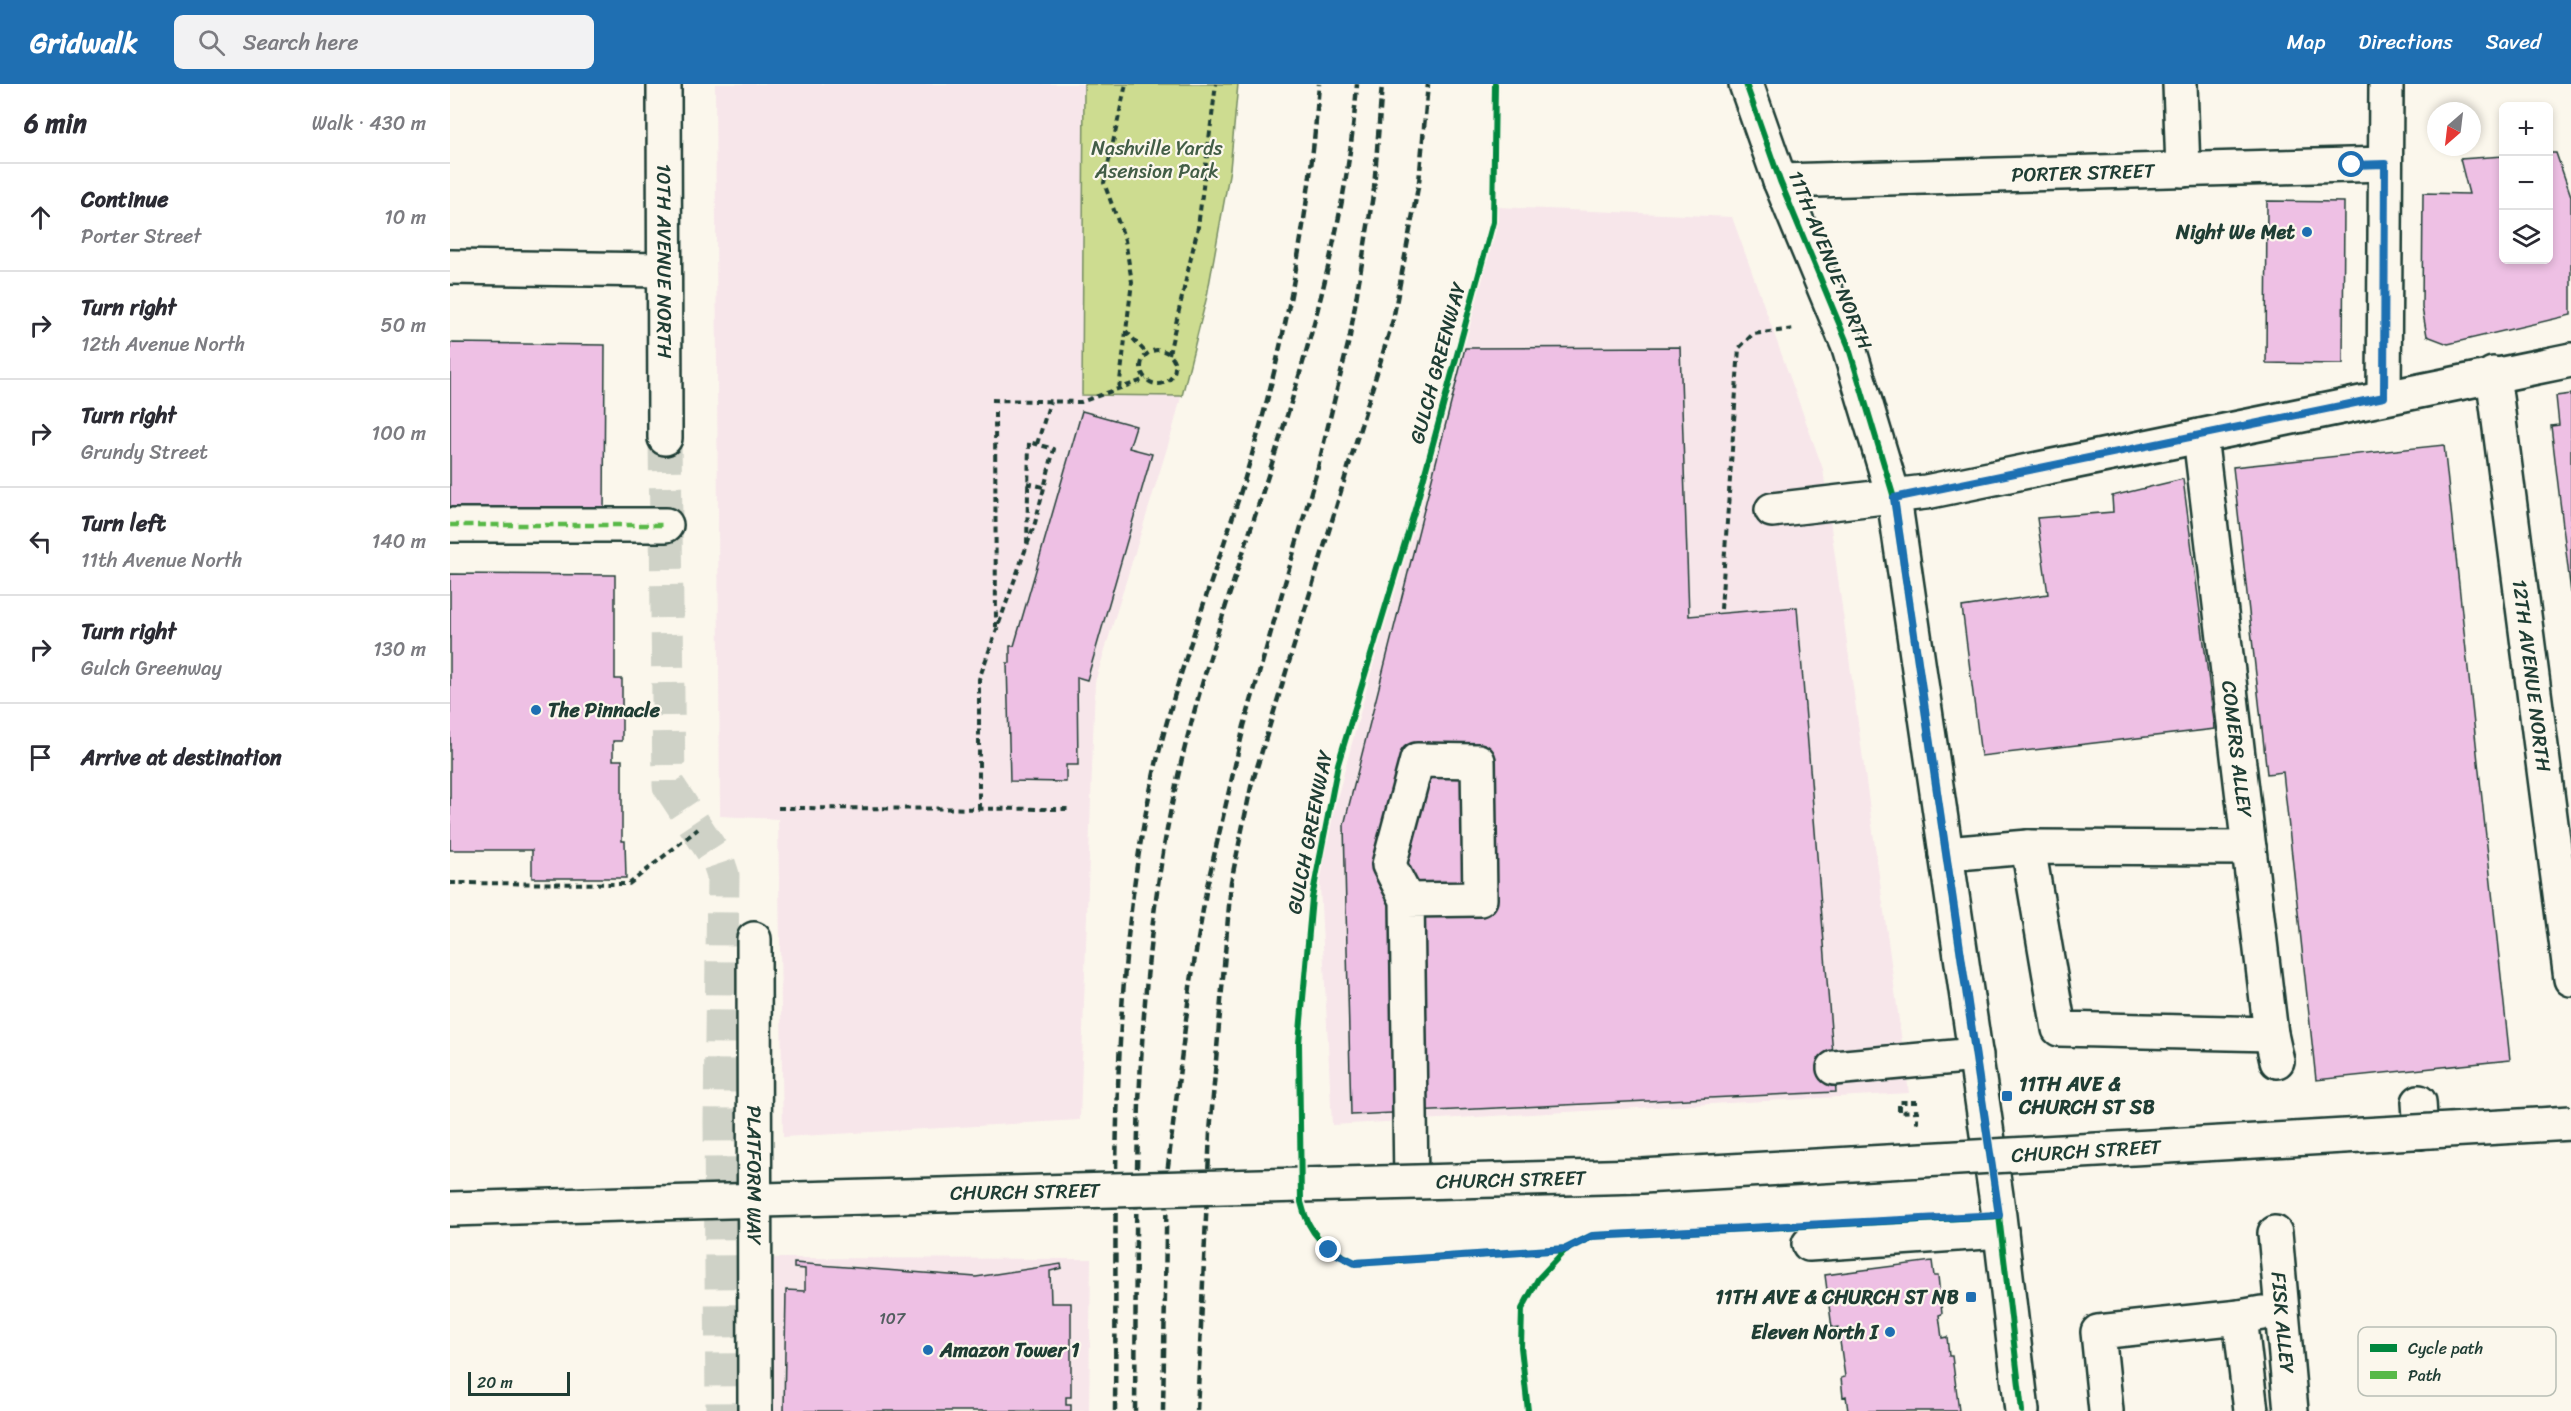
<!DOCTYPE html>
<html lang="en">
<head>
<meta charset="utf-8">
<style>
  :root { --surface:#fff; --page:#f2f2f3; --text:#2b2b33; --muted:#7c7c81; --line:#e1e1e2; --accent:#1f6fb2 }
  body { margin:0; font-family:Sriracha,sans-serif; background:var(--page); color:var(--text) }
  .controls { position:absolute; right:18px; top:18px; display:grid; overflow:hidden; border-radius:9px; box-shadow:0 3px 9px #0003 }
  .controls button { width:54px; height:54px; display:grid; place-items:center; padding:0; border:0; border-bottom:2px solid var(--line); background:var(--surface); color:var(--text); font:30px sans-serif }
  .compass { position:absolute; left:1977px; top:18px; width:54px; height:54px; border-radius:50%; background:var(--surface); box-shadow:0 3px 9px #0003; rotate:208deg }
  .scale { position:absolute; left:18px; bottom:15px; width:102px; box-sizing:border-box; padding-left:6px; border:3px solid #1f3d34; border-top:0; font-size:16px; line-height:21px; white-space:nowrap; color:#1f3d34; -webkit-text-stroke:4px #fbf7ec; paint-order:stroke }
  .stop { position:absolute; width:18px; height:18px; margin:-14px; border:4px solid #1f6fb2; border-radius:50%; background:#fff }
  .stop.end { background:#1f6fb2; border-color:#fff; box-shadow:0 2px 6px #0008 }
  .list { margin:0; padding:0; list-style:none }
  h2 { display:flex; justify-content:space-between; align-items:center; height:78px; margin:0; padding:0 24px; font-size:26px }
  h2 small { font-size:20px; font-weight:400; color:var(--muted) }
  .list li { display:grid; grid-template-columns:39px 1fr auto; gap:18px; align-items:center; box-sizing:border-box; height:108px; padding:0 24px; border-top:2px solid var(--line) }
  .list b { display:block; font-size:22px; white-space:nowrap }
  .list p { margin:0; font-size:20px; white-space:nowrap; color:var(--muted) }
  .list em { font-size:20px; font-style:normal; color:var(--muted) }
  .icon { flex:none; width:33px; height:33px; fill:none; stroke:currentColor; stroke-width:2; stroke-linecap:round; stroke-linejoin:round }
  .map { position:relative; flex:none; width:2121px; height:1327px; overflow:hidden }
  header { display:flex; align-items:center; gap:36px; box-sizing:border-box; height:84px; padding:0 30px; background:var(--accent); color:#fff }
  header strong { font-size:28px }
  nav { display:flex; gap:33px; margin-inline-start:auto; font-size:21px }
  .search { width:420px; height:54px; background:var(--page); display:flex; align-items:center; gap:15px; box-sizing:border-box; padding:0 21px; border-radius:9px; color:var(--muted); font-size:22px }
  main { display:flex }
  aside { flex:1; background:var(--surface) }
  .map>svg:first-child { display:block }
  .built { fill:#f7e6ea }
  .green { fill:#cddc90; stroke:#768c62; stroke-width:1.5 }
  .building { fill:#eec0e4; stroke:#1f3d34; stroke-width:1.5 }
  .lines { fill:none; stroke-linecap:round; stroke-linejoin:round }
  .minor-tunnel { stroke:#cfd2c7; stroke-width:33; stroke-dasharray:33 16; stroke-linecap:butt }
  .minor-casing { stroke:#1f3d34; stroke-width:38 }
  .major-casing { stroke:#1f3d34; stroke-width:38 }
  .path { stroke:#1f3d34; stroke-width:4; stroke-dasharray:6 4.5; stroke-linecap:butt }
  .minor { stroke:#fbf7ec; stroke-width:33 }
  .major { stroke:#fbf7ec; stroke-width:33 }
  .rail { stroke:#1f3d34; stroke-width:4.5; stroke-dasharray:9 4.5; stroke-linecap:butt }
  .major-bridge-casing { stroke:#1f3d34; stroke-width:38; stroke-linecap:butt }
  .major-bridge { stroke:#fbf7ec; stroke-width:33 }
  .quiet { stroke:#58b947; stroke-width:4.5; stroke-dasharray:9 4.5; stroke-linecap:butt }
  .cycleway-casing { stroke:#fbf7ec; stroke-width:10 }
  .cycleway { stroke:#00873e; stroke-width:6 }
  .route { stroke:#1f6fb2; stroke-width:8 }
  .poi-dot { fill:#1f6fb2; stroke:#fbf7ec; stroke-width:2 }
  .labels { text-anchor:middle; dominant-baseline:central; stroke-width:4.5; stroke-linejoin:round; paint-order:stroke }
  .number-label { font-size:16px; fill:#535e60 }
  .park-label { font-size:20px; fill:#425d46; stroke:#fbf7ec }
  .street-label { font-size:20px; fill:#1f3d34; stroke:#fbf7ec }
  .poi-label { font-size:20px; font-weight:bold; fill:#1f3d34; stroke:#fbf7ec; text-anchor:end }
  .key { fill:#fbf7ec; stroke:#b9bfb5; stroke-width:1.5 }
  .key-label { font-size:16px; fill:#1f3d34 }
</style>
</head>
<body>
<header>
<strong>Gridwalk</strong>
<div class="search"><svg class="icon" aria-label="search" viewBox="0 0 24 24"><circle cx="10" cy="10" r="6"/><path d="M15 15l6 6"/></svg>Search here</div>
<nav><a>Map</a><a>Directions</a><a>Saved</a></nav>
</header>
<main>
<aside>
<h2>6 min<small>Walk · 430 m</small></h2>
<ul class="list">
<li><svg class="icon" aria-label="ahead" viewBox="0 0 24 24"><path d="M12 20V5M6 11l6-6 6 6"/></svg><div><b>Continue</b><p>Porter Street</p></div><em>10 m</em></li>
<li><svg class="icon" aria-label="right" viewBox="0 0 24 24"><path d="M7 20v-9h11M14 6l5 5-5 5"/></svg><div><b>Turn right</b><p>12th Avenue North</p></div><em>50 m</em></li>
<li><svg class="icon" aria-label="right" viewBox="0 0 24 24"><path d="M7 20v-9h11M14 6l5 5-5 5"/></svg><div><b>Turn right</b><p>Grundy Street</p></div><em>100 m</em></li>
<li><svg class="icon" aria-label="left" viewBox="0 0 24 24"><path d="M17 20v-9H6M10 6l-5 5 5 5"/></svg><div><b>Turn left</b><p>11th Avenue North</p></div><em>140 m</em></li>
<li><svg class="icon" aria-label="right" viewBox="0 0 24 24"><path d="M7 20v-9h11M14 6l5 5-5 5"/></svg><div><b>Turn right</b><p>Gulch Greenway</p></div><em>130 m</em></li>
<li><svg class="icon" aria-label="arrive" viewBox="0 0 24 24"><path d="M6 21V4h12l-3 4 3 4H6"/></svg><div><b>Arrive at destination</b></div></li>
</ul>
</aside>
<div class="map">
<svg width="2121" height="1327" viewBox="0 0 2121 1327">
  <rect width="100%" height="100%" fill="#fbf7ec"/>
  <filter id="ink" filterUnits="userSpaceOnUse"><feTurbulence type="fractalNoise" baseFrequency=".0167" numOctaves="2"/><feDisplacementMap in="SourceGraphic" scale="12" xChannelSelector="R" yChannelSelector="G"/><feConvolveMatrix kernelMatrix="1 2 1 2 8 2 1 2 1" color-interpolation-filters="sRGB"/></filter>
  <g filter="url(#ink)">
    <path class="built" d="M 265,0 L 788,0 L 780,85 L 757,212 L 722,348 L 645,598 L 630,1036 L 333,1053 L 328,735 L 270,732 Z
      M 1047,123 L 1282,133 L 1373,385 L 1459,1009 L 882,1041 L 869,781 Z
      M 315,1174 L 641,1175 L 639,1327 L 308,1327 Z"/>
    <path class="green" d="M 634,0 L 788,0 L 780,85 L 757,212 L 732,312 L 632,311 Z"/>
    <path class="building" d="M 2098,69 L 2106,69 L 2121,112 L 2121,231 L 1998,260 L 1977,252 L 1972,224 L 1973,109 L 2019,110 L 2010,75 L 2054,72 L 2054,176 L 2098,176 Z
      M 1817,117 L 1894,118 L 1893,280 L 1816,279 Z
      M 0,259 L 155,261 L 154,431 L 0,429 Z
      M 1230,263 L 1239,532 L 1347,523 L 1386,1008 L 901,1031 L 894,741 L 1015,264 Z
      M 2121,310 L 2121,509 L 2101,342 L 2109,341 L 2106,312 Z
      M 632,327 L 686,342 L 679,364 L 702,370 L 637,596 L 627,593 L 628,681 L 616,681 L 616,698 L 560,697 L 557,579 L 560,579 L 560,562 L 564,562 Z
      M 1994,361 L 2060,976 L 1866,996 L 1833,688 L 1817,690 L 1783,383 Z
      M 1733,395 L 1765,645 L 1531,672 L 1512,523 L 1598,510 L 1587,434 L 1663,428 L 1662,412 Z
      M 0,490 L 165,491 L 165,595 L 172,595 L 172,657 L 163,657 L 163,676 L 172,676 L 172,757 L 175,757 L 176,794 L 82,794 L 82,766 L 0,766 Z
      M 1482,1177 L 1484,1192 L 1488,1192 L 1492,1230 L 1489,1231 L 1492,1254 L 1497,1253 L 1499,1272 L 1502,1272 L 1509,1327 L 1398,1327 L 1396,1312 L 1393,1313 L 1391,1294 L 1395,1293 L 1388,1243 L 1382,1244 L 1375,1191 Z
      M 344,1179 L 526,1193 L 611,1180 L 612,1184 L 600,1187 L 601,1219 L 621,1219 L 621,1313 L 616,1313 L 616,1321 L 621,1321 L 621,1327 L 334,1327 L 336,1206 L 355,1207 L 355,1185 L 344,1184 Z"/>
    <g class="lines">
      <path class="minor-tunnel" d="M 215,354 L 219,702 L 268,776 L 273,791 L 270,1037 L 272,1327"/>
      <defs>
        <g id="minor">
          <path id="s1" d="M 214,0 L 215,354"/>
          <path d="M 1296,0 L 1330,97 L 1398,261 L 1444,414 L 1549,1132 L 1572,1327"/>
          <path d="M 1730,0 L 1733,86"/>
          <path id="s2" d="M 1330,97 L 1935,80"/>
          <path d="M 0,183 L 213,186"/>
          <path id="s3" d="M 2043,290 L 2121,895"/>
          <path d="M 1934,313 L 1936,0"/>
          <path id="s4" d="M 1750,352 L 1821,950 L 1827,977"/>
          <path d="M 1322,426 L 1476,408 L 2121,276"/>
          <path d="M 0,441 L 216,441"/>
          <path d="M 1578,763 L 1609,945 L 1821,950"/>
          <path d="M 1496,770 L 1578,763 L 1799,764"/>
          <path d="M 957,816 L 939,781 L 967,676 L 1028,677 L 1030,815 L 957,816 L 961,1098"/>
          <path id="s5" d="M 304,855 L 305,1327"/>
          <path d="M 1384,984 L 1526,971"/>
          <path d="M 1969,1018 L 1971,1048"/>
          <path id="s6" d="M 1825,1149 L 1841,1327"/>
          <path d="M 1359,1160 L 1551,1147"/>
          <path d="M 1656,1327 L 1648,1248 L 1790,1233"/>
          <path d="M 1801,1327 L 1790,1233 L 1812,1229"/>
        </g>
        <path id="major" d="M 0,1125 L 625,1107"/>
      </defs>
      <use href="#minor" class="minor-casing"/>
      <use href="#major" class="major-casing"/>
      <path class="path" d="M 676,247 L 697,270
        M691 283a17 17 0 1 1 34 0a17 17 0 1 1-34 0Z
        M 719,270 L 748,143 L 766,0
        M 669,305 L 682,198 L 675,156 L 654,99 L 676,0
        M 542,316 L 631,318 L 696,295
        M 545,328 L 546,543
        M 587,360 L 600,318
        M 577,399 L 593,403
        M 1271,525 L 1289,264 L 1303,250 L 1345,245
        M 328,724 L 622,725
        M 529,725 L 529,595 L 585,439 L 604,365 L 579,358 L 577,461
        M 0,799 L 179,800 L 248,745
        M 1467,1018 L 1449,1018 L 1449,1028 L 1467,1027 L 1467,1040"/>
      <use href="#minor" class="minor"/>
      <use href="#major" class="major"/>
      <path class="rail" d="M 665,1327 C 667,1117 658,904 702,698 C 727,583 773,473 805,360 C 839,242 860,123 869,0
        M 685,1327 C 687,1100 680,872 738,651 C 795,434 891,226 907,0
        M 713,1327 L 717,1090 L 740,903 L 757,802 L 794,642 L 867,387 L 900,252 L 924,105 L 932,0
        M 747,1327 L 760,1048 L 781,798 L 801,703 L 943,236 L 969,98 L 978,0"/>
      <defs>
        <g id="major-bridge">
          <path id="s7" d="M 625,1107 L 1192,1092 L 2121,1039"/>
        </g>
      </defs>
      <use href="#major-bridge" class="major-bridge-casing"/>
      <use href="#major-bridge" class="major-bridge"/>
      <path class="quiet" d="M 0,441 L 216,441"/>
      <defs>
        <path id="cycleway" d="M 1045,0 L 1043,138 L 966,422 L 888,680 L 862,814 L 849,959 L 851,1118 C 859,1152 875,1164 905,1179 L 1116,1165
          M 1296,0 L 1330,97 L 1398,261 L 1444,414 L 1549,1132 L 1572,1327
          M 1078,1327 L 1071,1263 L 1072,1225 L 1088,1195 L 1116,1165 L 1142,1152 L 1549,1132"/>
      </defs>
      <use href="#cycleway" class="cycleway-casing"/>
      <use href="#cycleway" class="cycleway"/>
    </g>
  </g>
  <g class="lines" filter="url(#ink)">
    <path class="route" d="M 879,1166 L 905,1179 L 1116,1165 L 1142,1152 L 1549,1131 L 1444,414 L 1934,313 L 1935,80 L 1902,81"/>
  </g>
  <g class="poi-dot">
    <circle cx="1857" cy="148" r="6"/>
    <circle cx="86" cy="626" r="6"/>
    <rect x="1551" y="1006" width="12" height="12" rx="3"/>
    <rect x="1515" y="1207" width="12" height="12" rx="3"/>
    <circle cx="1440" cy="1248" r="6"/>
    <circle cx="478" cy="1266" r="6"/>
  </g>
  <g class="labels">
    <g class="number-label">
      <text x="442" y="1234">107</text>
    </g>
    <g class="park-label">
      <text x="707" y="64">Nashville Yards<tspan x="707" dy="23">Asension Park</tspan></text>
    </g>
    <g class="street-label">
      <text stroke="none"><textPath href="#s2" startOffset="303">PORTER STREET</textPath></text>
      <text transform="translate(1380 176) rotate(68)">11TH AVENUE NORTH</text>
      <text stroke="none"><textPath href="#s1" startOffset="177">10TH AVENUE NORTH</textPath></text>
      <text transform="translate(988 279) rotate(-75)">GULCH GREENWAY</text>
      <text stroke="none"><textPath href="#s3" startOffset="304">12TH AVENUE NORTH</textPath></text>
      <text stroke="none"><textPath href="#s4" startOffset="315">COMERS ALLEY</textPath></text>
      <text transform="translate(860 748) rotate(-79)">GULCH GREENWAY</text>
      <text stroke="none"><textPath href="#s7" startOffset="1012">CHURCH STREET</textPath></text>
      <text stroke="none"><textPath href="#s5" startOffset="236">PLATFORM WAY</textPath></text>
      <text stroke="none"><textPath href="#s7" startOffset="436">CHURCH STREET</textPath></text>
      <text transform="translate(575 1108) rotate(-1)">CHURCH STREET</text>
      <text stroke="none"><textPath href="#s6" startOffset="90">FISK ALLEY</textPath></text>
    </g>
    <g class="poi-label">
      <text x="1845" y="148">Night We Met</text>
      <text x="98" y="626" text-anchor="start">The Pinnacle</text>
      <text x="1569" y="1000" text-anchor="start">11TH AVE &amp;<tspan x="1569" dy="23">CHURCH ST SB</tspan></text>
      <text x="1509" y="1213">11TH AVE &amp; CHURCH ST NB</text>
      <text x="1428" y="1248">Eleven North I</text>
      <text x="490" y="1266" text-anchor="start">Amazon Tower 1</text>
    </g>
  </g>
  <rect x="1908" y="1243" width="198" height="69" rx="9" class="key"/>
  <rect x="1920" y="1260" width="27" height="8" fill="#00873e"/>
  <rect x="1920" y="1287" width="27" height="8" fill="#58b947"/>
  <g class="key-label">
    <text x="1958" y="1270">Cycle path</text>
    <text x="1958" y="1297">Path</text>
  </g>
</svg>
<div class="controls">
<button>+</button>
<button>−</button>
<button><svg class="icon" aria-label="layers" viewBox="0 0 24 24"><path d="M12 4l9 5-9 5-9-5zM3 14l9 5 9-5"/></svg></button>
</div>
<svg class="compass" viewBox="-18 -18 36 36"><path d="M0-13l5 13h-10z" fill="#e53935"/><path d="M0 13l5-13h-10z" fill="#7c7c81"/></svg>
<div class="scale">20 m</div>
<div class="stop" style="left:1902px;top:81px"></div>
<div class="stop end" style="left:879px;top:1166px"></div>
</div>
</main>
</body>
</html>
